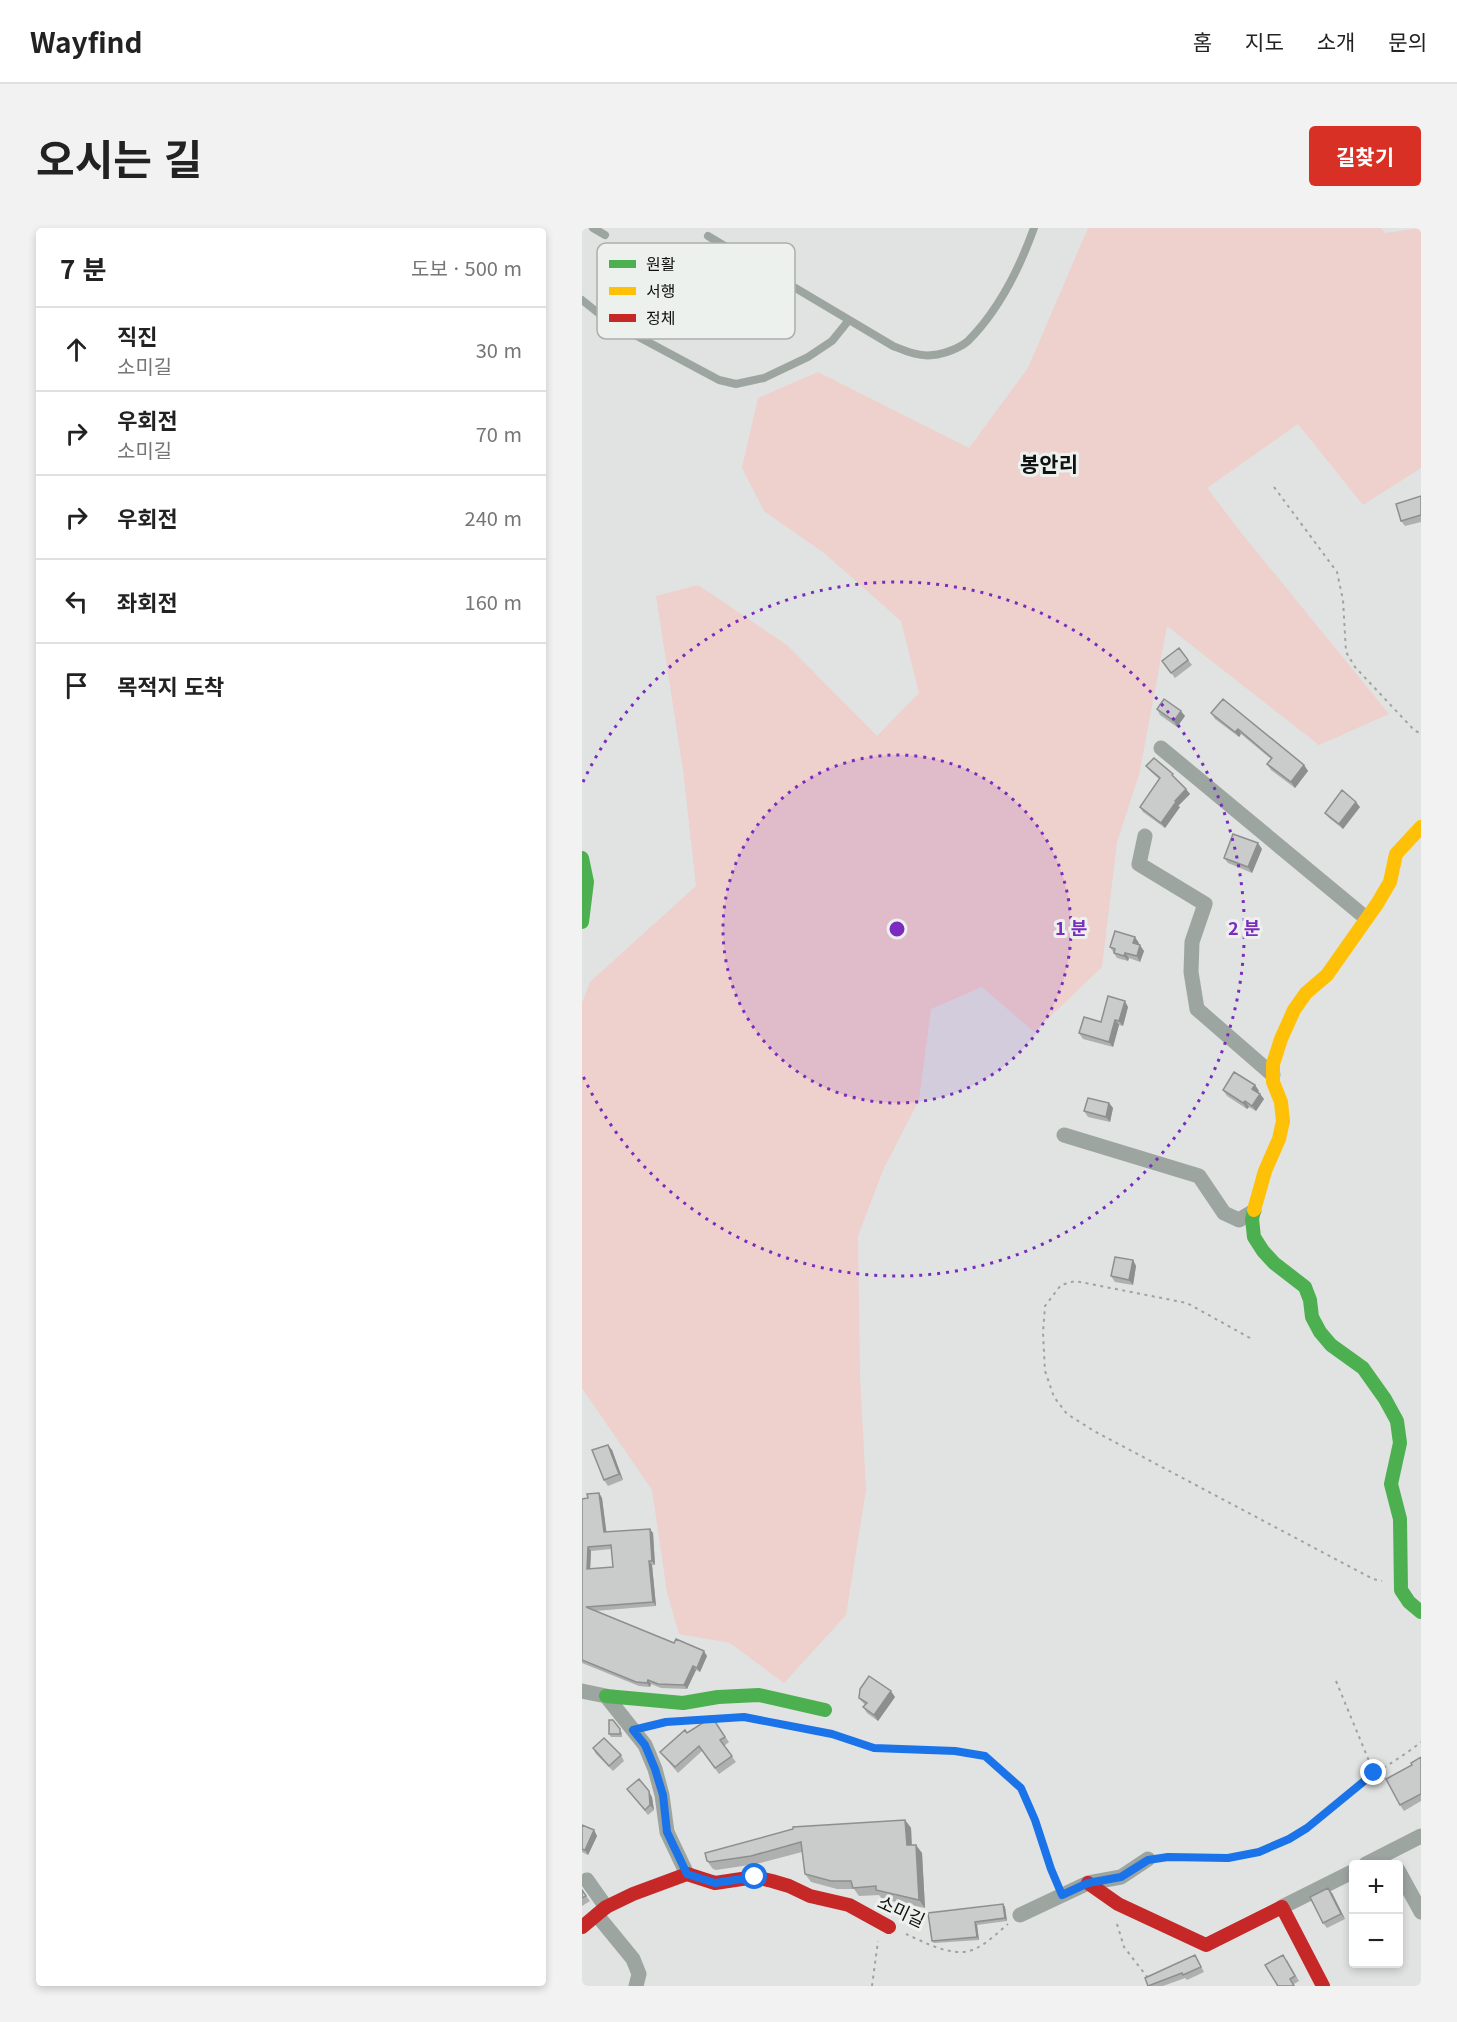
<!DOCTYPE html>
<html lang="ko">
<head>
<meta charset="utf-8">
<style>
  :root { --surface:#fff; --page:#f2f2f2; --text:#222; --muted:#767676; --line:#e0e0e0; --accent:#d93025 }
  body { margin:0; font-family:Georgia,"Noto Sans KR",serif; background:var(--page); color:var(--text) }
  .controls { position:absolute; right:18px; bottom:18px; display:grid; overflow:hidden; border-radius:6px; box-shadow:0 3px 9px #0003 }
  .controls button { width:54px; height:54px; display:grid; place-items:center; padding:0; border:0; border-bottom:2px solid var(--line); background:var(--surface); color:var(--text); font:30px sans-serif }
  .stop { position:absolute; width:18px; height:18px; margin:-14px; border:4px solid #1a73e8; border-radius:50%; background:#fff }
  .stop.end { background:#1a73e8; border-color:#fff; box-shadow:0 2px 6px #0008 }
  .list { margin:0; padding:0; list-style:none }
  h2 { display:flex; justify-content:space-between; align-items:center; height:78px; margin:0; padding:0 24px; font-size:26px }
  h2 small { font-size:20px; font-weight:400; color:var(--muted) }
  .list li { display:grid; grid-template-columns:39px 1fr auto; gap:18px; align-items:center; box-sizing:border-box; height:84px; padding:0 24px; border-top:2px solid var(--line) }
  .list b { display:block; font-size:22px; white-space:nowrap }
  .list p { margin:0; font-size:20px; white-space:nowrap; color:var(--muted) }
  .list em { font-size:20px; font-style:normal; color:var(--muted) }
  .icon { flex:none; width:33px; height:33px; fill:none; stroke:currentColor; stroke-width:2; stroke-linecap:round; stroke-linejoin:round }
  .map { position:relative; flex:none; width:839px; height:1758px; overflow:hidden; border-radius:6px }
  header { display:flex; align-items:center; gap:36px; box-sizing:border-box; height:84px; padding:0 30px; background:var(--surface); border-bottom:2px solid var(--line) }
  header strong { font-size:28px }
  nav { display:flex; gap:33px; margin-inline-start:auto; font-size:21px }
  .intro { display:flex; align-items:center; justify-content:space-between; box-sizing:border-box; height:144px; padding:0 36px }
  h1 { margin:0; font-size:42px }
  .button { padding:15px 27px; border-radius:6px; background:var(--accent); color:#fff; font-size:21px; font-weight:700 }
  main { display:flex; gap:36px; padding:0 36px }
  aside { flex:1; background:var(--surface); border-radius:6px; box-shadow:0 3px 9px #0003 }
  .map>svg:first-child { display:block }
  .green { fill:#eed0cc }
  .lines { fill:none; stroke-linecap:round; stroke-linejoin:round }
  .path { stroke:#9ea3a0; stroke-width:2; stroke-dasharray:3 4.5; stroke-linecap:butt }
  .lane { stroke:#9da5a0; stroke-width:8 }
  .street { stroke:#9da5a0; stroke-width:15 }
  .fast { stroke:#4caf50; stroke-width:14 }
  .slow { stroke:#ffc107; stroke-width:14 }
  .jam { stroke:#c62828; stroke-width:14 }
  .wall { fill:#aeafaf; fill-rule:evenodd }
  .shaded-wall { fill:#8d8f8e }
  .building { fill:#cacccb; stroke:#8d8f8e; stroke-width:1.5; fill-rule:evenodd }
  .route { stroke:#1a73e8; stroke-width:8 }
  .ring { fill:none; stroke:#7b2cbf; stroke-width:3; stroke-dasharray:3 6 }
  .labels { text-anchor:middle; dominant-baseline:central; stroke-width:6; stroke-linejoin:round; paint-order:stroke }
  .street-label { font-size:18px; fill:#101211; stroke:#ecf1ee }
  .quarter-label { font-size:21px; font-weight:bold; fill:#101211; stroke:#ecf1ee }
  .key { fill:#ecf1ee; stroke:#aaaeac; stroke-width:1.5 }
  .key-label { font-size:16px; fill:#101211 }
  .centre { fill:#7b2cbf; stroke:#ecf1ee; stroke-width:3 }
  .ring-label { font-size:18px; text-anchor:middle; font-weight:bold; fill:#7b2cbf; stroke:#ecf1ee; stroke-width:6; stroke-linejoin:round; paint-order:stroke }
</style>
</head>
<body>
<header>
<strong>Wayfind</strong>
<nav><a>홈</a><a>지도</a><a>소개</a><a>문의</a></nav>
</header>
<div class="intro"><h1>오시는 길</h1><a class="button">길찾기</a></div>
<main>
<aside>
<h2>7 분<small>도보 · 500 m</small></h2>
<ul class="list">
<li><svg class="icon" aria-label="ahead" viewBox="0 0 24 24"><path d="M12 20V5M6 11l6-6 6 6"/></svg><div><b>직진</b><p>소미길</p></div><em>30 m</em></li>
<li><svg class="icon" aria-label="right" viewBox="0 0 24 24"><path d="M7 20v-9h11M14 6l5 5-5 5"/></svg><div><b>우회전</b><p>소미길</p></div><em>70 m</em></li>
<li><svg class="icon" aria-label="right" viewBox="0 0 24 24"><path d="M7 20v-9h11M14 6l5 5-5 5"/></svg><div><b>우회전</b></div><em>240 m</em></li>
<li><svg class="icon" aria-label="left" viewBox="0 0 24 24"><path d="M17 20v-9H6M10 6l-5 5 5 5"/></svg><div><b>좌회전</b></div><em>160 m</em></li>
<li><svg class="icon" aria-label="arrive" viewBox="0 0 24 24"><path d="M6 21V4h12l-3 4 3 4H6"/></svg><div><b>목적지 도착</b></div></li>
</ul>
</aside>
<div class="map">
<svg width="839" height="1758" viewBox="0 0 839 1758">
  <rect width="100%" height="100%" fill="#e0e3e1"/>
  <path class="green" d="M 506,0 L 799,0 L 803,5 L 839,0 L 839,240 L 781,277 L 716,196 L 625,260 L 661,307 L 807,486 L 737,517 L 585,398 L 557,547 L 535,614 L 520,739 L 452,804 L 400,759 L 349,781 L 337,872 L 301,942 L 276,1008 L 278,1148 L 284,1262 L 264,1387 L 202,1455 L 148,1415 L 97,1406 L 85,1364 L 70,1262 L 0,1160 L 0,775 L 8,754 L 114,658 L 101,542 L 74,368 L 116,357 L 205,417 L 295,508 L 337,465 L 319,393 L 242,325 L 182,283 L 160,240 L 176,170 L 236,144 L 387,220 L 446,140 Z"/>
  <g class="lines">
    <path class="path" d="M 692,259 L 755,344 L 761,372 L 764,424 L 773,439 L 833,503 L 839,505
      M 668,1110 L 605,1075 L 493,1053 L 479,1057 L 463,1078 L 461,1105 L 463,1143 L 472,1169 L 485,1186 L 512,1203 L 791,1351 L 800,1353
      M 754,1453 L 792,1545
      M 116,1492 L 162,1489 L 250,1506 L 292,1520 L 373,1523 L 403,1528 L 439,1560 L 453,1592 L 475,1655
      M 65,1498 L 92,1493
      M 581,1630 C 613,1627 645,1634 677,1624 C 715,1613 741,1585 771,1561 C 793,1544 818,1531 839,1514
      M 535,1696 L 542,1719 L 566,1750
      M 324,1706 C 342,1714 367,1728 387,1723 C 402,1719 415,1705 426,1696
      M 290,1758 L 296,1713"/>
    <path class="lane" d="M 11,0 L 23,7
      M 126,8 L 311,118 C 324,123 337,129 351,127 C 362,126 378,120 386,113 C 416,83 438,39 452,0
      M 0,72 L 25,92 L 137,152 L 154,156 L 182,150 L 226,129 L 250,113 L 267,92"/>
    <path class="street" d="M 579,520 L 784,690
      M 563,608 L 557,636 L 623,676 L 610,714 L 609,744 L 615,781 L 691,847
      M 482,907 L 617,948 L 642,985 L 657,992 L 672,983
      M 0,1463 L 24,1468 L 63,1517 L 73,1541 L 80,1567 L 85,1604 L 105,1646
      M 784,1636 L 839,1608
      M 816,1642 L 839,1684
      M 5,1652 L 24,1679
      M 700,1679 L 772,1643
      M 15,1687 L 51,1731 L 57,1746 L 54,1758
      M 438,1687 L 506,1655 L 539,1649 L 566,1631"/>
    <path class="fast" d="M 0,630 L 5,654 L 0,694
      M 672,982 L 670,991 L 672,1009 L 681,1023 L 692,1035 L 723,1059 L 728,1072 L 730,1089 L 738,1104 L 749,1117 L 781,1140 L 803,1171 L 815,1193 L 818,1215 L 809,1256 L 818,1291 L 819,1362 L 827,1374 L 839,1384
      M 24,1468 L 101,1475 L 136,1469 L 177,1467 L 243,1482"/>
    <path class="slow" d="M 672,982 L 683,943 L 697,911 L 701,893 L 699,874 L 691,854 L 691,836 L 699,811 L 712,782 L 724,765 L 745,747 L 795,676 L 808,654 L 814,626 L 839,599"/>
    <path class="jam" d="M 506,1655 L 536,1676 L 624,1717 L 700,1679 L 741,1758
      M 0,1699 L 24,1679 L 51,1666 L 105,1646 L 133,1655 L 173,1649 L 190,1653 L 207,1658 L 228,1668 L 267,1677 L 307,1699"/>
  </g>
  <path class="wall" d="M 839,268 L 839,294 L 823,298 L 819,293 Z
    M 597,420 L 610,437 L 593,450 L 580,433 Z
    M 575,481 L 603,488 L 595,499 L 578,487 Z
    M 629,485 L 722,537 L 726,543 L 713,560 L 689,542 L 685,536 L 689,531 L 659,506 L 657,509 L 633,491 Z
    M 564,538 L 594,551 L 608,566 L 596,578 L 598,579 L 583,600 L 561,584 L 558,579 L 577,551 L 568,543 Z
    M 778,579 L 761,601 L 747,590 L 743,585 Z
    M 680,621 L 670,645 L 646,635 L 642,630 Z
    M 557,715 L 556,717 L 562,723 L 558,734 L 547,730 L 546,733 L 535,730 L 528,719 Z
    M 546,779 L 541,798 L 537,797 L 531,819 L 501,811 L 497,805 Z
    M 673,857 L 677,863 L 676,864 L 682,871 L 674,883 L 667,879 L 665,881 L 645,868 L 641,862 Z
    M 527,875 L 531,880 L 528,894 L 506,889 L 502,883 Z
    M 551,1032 L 554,1038 L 551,1057 L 533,1054 L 529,1048 Z
    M 26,1217 L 30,1222 L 41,1252 L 26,1258 L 22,1252 Z
    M 17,1265 L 20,1270 L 24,1303 L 71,1305 L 73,1337 L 70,1337 L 74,1378 L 13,1383 L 125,1428 L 118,1444 L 114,1442 L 105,1461 L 79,1460 L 69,1456 L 68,1459 L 57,1458 L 0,1435 L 0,1271 L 6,1270 ZM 29,1321 L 31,1339 L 8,1341 L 9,1323 Z
    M 313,1469 L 296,1493 L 285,1485 L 281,1479 L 283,1477 L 277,1470 Z
    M 130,1489 L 147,1514 L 142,1518 L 154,1534 L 137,1546 L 120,1523 L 96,1545 L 78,1524 Z
    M 40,1504 L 40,1509 L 29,1509 L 27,1506 Z
    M 11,1520 L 39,1527 L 42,1533 L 31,1543 L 14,1526 Z
    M 839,1529 L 839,1573 L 822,1583 L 818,1577 L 830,1537 Z
    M 45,1561 L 70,1569 L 72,1582 L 66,1587 Z
    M 323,1592 L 329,1600 L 330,1617 L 340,1625 L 343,1680 L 300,1671 L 297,1667 L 277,1668 L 272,1661 L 255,1661 L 229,1654 L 223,1646 L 220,1624 L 174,1636 L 134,1642 L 131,1641 L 125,1633 Z
    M 0,1597 L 12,1602 L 15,1608 L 6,1627 L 0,1624 Z
    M 0,1662 L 8,1673 L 0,1678 Z
    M 750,1665 L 763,1691 L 745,1700 L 741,1695 Z
    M 421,1676 L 423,1679 L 425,1693 L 395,1697 L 397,1712 L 352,1715 L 350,1713 Z
    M 613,1727 L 622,1744 L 605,1752 L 603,1750 L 581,1758 L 566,1758 Z
    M 705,1732 L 717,1753 L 712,1756 L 713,1758 L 696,1758 Z"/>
  <path class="shaded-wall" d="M 599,483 L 603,488 L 595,499 L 592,493 Z
    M 656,501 L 659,506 L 657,509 L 653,504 Z
    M 722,537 L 726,543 L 713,560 L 709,554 Z
    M 604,561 L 608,566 L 596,578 L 598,579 L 583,600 L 579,595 L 593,573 Z
    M 774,574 L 778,579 L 761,601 L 757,596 Z
    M 676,615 L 680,621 L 670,645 L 666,639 Z
    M 553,709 L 557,715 L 555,721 L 551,715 Z
    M 558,717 L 562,723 L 558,734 L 555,728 Z
    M 543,725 L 547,730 L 546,733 L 542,728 Z
    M 543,773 L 546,779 L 541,798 L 537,793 Z
    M 533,792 L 537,797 L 531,819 L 527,814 Z
    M 673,857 L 677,863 L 674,866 L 670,861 Z
    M 678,866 L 682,871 L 674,883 L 670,878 Z
    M 663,873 L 667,879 L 665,881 L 661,875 Z
    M 527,875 L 531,880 L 528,894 L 524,889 Z
    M 551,1032 L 554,1038 L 551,1057 L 547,1052 Z
    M 26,1217 L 30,1222 L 41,1252 L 37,1246 Z
    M 17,1265 L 20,1270 L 25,1308 L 22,1304 Z
    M 68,1301 L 71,1305 L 73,1337 L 70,1333 Z
    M 6,1319 L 9,1323 L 8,1345 L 5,1341 Z
    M 67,1333 L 70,1337 L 74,1378 L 71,1374 Z
    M 122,1423 L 125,1428 L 118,1444 L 115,1440 Z
    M 111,1438 L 114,1442 L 105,1461 L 102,1457 Z
    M 66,1452 L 69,1456 L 68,1459 L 65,1455 Z
    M 309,1463 L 313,1469 L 296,1493 L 292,1487 Z
    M 67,1563 L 70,1569 L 72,1582 L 68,1577 Z
    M 323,1592 L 329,1600 L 330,1626 L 325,1617 Z
    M 12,1602 L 15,1608 L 6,1627 L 3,1622 Z
    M 334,1617 L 340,1625 L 343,1680 L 337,1672 Z
    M 746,1660 L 750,1665 L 763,1691 L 759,1686 Z
    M 421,1676 L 423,1679 L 425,1693 L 423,1690 Z
    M 393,1694 L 395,1697 L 397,1712 L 395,1709 Z"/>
  <path class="building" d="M 839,268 L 839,287 L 819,293 L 814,276 Z
    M 597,420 L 606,432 L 589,445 L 580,433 Z
    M 582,471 L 599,483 L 592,493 L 575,481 Z
    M 641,471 L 722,537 L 709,554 L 685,536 L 690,530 L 656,501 L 653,504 L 629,485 Z
    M 572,530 L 591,546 L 590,547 L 604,561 L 593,573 L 594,574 L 579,595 L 558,579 L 578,550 L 564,538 Z
    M 760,562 L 774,574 L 757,596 L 743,585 Z
    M 651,606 L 676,615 L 666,639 L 642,630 Z
    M 533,703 L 553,709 L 551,715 L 558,717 L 555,728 L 543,725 L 542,728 L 532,725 L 533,721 L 528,719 Z
    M 526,768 L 543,773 L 537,793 L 533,792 L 527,814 L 497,805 L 502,789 L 519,794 Z
    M 652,844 L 673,857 L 670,861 L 678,866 L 670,878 L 663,873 L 661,875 L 641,862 Z
    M 506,870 L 527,875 L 524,889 L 502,883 Z
    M 533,1029 L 551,1032 L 547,1052 L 529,1048 Z
    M 26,1217 L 37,1246 L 22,1252 L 10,1222 Z
    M 17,1265 L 22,1304 L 68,1301 L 70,1333 L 67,1333 L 71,1374 L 4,1379 L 92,1415 L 94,1411 L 122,1423 L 115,1440 L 111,1438 L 102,1457 L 76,1456 L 66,1452 L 65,1455 L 54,1454 L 0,1432 L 0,1271 L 6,1270 L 5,1266 ZM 29,1317 L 31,1339 L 5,1341 L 6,1319 Z
    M 287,1448 L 309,1463 L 292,1487 L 281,1479 L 285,1475 L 277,1470 L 278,1461 Z
    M 130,1489 L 143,1509 L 138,1512 L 150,1528 L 133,1540 L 117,1518 L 93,1539 L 78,1524 L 103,1502 L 105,1505 Z
    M 27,1492 L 31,1492 L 38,1501 L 38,1506 L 27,1506 Z
    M 22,1510 L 39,1527 L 27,1538 L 11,1520 Z
    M 839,1529 L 839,1566 L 818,1577 L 804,1551 L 830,1537 L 829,1535 Z
    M 57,1551 L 67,1563 L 68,1577 L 63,1582 L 45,1561 Z
    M 323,1592 L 325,1617 L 334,1617 L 337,1672 L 294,1662 L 294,1658 L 271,1660 L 269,1653 L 249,1653 L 223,1646 L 219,1614 L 169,1628 L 128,1634 L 125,1633 L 123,1625 L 211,1601 L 211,1599 Z
    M 0,1597 L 12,1602 L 3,1622 L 0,1621 Z
    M 746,1660 L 759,1686 L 741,1695 L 728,1669 Z
    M 0,1662 L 4,1668 L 0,1670 Z
    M 421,1676 L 423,1690 L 393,1694 L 395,1709 L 350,1713 L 346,1685 Z
    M 613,1727 L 619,1739 L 601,1747 L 600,1745 L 566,1758 L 563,1750 Z
    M 701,1727 L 713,1748 L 708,1751 L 712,1758 L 696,1758 L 683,1737 Z"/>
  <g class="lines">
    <path class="route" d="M 173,1649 L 133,1655 L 105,1646 L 85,1604 L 81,1567 L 73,1541 L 63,1517 L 51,1502 L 84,1494 L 162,1489 L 250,1506 L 292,1520 L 373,1523 L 403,1528 L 439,1560 L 453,1592 L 469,1641 L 480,1667 L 506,1655 L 539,1649 L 566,1632 L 586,1629 L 646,1630 L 677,1624 L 707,1611 L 725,1600 L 792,1545"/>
  </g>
  <circle cx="315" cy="701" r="174" fill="#7b2cbf" fill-opacity=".12"/>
  <g class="ring">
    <circle cx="315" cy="701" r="174"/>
    <path d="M1 554A347 347 0 1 1 1 848"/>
  </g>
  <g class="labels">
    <g class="street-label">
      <text transform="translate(320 1682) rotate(25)">소미길</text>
    </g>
    <g class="quarter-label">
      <text x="467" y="235">봉안리</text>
    </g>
  </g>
  <rect x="15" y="15" width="198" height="96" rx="9" class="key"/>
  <rect x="27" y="32" width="27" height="8" fill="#4caf50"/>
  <rect x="27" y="59" width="27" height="8" fill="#ffc107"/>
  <rect x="27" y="86" width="27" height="8" fill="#c62828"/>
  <g class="key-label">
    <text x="64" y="42">원활</text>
    <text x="64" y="69">서행</text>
    <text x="64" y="96">정체</text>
  </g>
  <circle cx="315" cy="701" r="9" class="centre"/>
  <g class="ring-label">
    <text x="489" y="707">1 분</text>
    <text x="662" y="707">2 분</text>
  </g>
</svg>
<div class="controls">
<button>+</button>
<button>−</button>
</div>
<div class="stop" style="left:173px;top:1649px"></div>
<div class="stop end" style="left:792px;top:1545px"></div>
</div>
</main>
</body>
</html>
